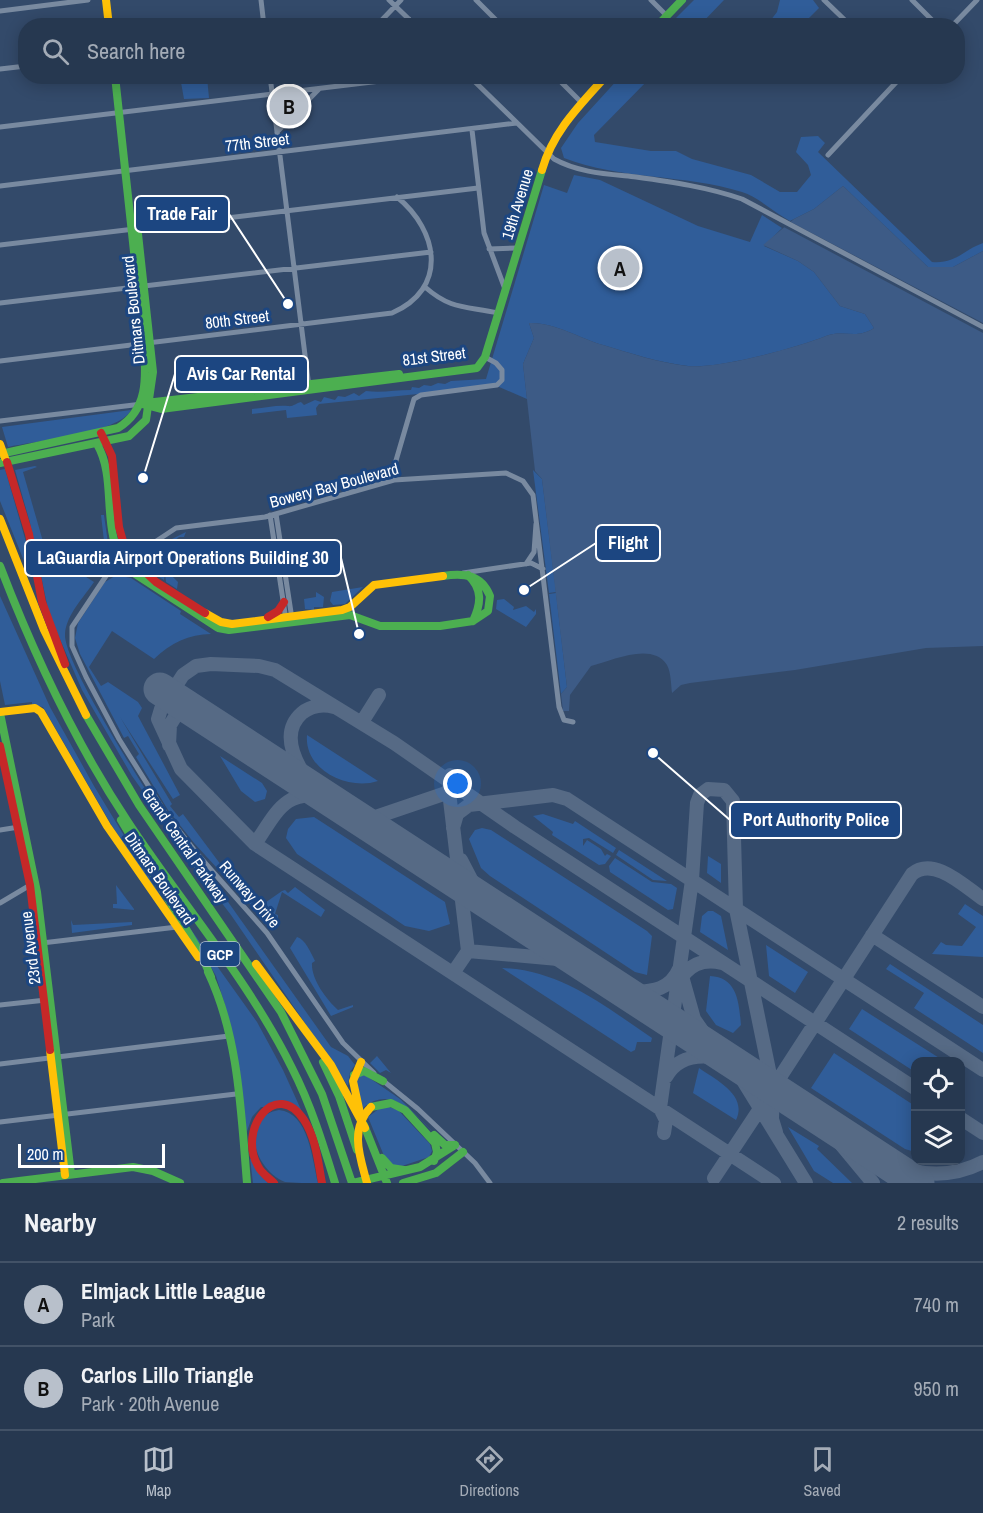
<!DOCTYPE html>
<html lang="en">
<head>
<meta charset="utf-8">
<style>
  :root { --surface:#263850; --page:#32435a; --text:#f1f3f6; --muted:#a4acb7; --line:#425267; --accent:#b8c0cb }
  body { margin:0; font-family:"Archivo Narrow",sans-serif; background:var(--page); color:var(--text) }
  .controls { position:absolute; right:18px; bottom:18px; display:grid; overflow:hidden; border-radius:12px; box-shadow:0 3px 15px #0003 }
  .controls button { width:54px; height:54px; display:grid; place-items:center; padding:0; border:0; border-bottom:2px solid var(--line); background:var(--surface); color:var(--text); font:30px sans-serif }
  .scale { position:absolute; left:18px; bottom:15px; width:147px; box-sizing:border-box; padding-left:6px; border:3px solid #fff; border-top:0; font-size:16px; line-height:21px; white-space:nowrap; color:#fff; -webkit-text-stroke:4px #1c4681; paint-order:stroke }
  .you { position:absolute; left:458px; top:784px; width:21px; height:21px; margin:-15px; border:4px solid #fff; border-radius:50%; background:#1a73e8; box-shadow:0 0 0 9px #1a73e833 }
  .badge { display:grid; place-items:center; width:39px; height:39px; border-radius:50%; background:var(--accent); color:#111; font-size:20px; font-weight:700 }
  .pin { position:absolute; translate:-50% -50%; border:3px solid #fff; box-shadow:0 2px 6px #0006 }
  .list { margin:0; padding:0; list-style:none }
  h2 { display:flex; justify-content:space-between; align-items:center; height:78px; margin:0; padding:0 24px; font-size:26px }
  h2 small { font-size:20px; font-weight:400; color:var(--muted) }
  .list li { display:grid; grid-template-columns:39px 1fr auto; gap:18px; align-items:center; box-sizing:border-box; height:84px; padding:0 24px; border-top:2px solid var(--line) }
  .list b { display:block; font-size:22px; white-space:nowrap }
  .list p { margin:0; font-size:20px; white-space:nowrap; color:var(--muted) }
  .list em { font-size:20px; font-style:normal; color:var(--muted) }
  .icon { flex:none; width:33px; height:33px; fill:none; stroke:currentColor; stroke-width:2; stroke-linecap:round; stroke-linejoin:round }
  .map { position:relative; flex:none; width:983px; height:1183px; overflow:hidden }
  .search { position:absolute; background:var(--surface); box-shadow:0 3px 15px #0003; left:18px; right:18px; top:18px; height:66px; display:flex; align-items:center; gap:15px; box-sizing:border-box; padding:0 21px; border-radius:24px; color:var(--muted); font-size:22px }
  .sheet { height:246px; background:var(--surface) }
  nav { display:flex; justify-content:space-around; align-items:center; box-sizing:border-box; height:84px; border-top:2px solid var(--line); background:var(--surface); font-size:16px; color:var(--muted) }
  nav a { display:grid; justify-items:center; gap:3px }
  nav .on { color:var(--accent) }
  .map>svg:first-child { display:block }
  .green { fill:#305d99 }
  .water { fill:#3d5b86 }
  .pier { fill:#334a6a }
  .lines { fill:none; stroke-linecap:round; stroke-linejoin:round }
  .taxiway { stroke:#566a85; stroke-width:14 }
  .runway { stroke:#566a85; stroke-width:33 }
  .street { stroke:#798aa0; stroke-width:5 }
  .fast { stroke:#4caf50; stroke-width:8 }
  .slow { stroke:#ffc107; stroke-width:8 }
  .jam { stroke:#c62828; stroke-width:8 }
  .slow-bridge { stroke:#ffc107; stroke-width:8 }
  .labels { text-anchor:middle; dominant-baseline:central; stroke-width:6; stroke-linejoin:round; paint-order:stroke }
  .shield { fill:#1c4681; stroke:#bbc8d9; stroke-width:1.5 }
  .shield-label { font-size:15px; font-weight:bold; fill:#fff }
  .street-label { font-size:16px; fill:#fff; stroke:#1c4681 }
  .leader { fill:none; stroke:#fff; stroke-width:2 }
  .callout-dot { fill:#fff; stroke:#1c4681; stroke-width:2 }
  .callout { fill:#1c4681; stroke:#fff; stroke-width:2 }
  .callout-label { font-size:18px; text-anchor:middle; font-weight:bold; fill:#fff }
</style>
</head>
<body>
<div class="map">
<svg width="983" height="1183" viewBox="0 0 983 1183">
  <rect width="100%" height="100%" fill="#334a6a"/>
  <path class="green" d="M 694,0 L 724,0 L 700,25 L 669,25 Z
    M 780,0 L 813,0 L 819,8 L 802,25 L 767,25 L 777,12 Z
    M 180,77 L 207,77 L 209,98 L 184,99 Z
    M 315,77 L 315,76 L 343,77 L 338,81 L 316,84 Z
    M 620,77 L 651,77 L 594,135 L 595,142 L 651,151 L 676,151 L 692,159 L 751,175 L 780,192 L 797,192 L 811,175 L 808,165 L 796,152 L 801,137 L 818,136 L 825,143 L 818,152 L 932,262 C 956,264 963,250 983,243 L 983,251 L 953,267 L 928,267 L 843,186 L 814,209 L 790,221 C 775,213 758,197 742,192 C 685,174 620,180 564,158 L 561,148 L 578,123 Z
    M 306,95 L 284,119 L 281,99 Z
    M 574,175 L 600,180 L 698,226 L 750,242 L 762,215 L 782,228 L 764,246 L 798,261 L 814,272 L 840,306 L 865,314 L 874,328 C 856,340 844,329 826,336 C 796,348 719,369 688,366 C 661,363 629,353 603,345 C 579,338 554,322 529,323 L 534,338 L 523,364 L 527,399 L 497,386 L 319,404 L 316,408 L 317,415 L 287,418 L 286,410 L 252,414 L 252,409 C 264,408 276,405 288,406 C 293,407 296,403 301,402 L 304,405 L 315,400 L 321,402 L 324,397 L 335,400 L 338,396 L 345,397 L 354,393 L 359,396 L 366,391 C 382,393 395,390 411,390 L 412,387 L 419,388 L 424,385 L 431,386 L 438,383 L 445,384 L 451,381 L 486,379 L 544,185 L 567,193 Z
    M 131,410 C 120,433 34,441 8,447 L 2,427 Z
    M 35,466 L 37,467 L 23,472 L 44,545 L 82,571 L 91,558 L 99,562 L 105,550 L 101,515 L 104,515 L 110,557 L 99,573 L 89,566 L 83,575 L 94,582 C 84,597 66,615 65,634 C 63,662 146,790 165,820 L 164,821 L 132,776 L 82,690 L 49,614 L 30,523 L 15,470 Z
    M 5,469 L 30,556 L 31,569 L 28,571 L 0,501 L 0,470 Z
    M 533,470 L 542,479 L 556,592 L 549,593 Z
    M 186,532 L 184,537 L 179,537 L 168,546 L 171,571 L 166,572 L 166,575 L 171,575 L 178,582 L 177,589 L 166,582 L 165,573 L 164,580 L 143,567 L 142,561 L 161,546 L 162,548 L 162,544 Z
    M 120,573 L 121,576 L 131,578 L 181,611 L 180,614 L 211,634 C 189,634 171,643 154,659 L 112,631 L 89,667 L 101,686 L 108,682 L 138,702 L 142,708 L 138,716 L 180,795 L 173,799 L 120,717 L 172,804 L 170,806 L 179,817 L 183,814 L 224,869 L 259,907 L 282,891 L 285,890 L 288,893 L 295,887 L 325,910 L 321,917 L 282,892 L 275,914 L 278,915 L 278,918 L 273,921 L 263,918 L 194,843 L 168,810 L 136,757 L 139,754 L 128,736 L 124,738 L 80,654 L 75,638 L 78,623 L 105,582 Z
    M 363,587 L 345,604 L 333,605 L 330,601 L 332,592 Z
    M 316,592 L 324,597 L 323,607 L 314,607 L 314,610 L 305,609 L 304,599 L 316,597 Z
    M 556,593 L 567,687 L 561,694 L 549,594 Z
    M 0,596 L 50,707 L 94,786 L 168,908 L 112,826 L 43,707 L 32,705 L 32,702 L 5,705 L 0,681 Z
    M 504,599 L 514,607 L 513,610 L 526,606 L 534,612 L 536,609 L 536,614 L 526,627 L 496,609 L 497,600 Z
    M 307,735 L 378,781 C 348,791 304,770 307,735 Z
    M 220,756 L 262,783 L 267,791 L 265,799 L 255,802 L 241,791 Z
    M 543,814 L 573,824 L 575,821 L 616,848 L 613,853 L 589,838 L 583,839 L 583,846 L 587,840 L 601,849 L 605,856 L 607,854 L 611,856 L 605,864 L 599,865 L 552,835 L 553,832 L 533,816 Z
    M 314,817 L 445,902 L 450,924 L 429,931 L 405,926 L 297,854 L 286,838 L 288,829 L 296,819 Z
    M 482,828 L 491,830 L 647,931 L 652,936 L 647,975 L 635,972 L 490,876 L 481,868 L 469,839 L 475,830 Z
    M 619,850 L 667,881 L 653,880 L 616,855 Z
    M 183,853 L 216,885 L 331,1047 L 348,1056 L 355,1065 L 350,1072 L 348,1086 L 231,915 Z
    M 708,856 L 721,864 L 721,883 L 707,873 Z
    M 615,858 L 652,882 L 671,884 L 677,888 L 673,909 L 668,910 L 610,872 L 609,866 Z
    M 116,885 L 134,909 L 134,910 L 113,908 L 113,904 L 117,904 Z
    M 965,904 L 983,916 L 983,957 L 932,954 L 941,942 L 946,945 L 962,946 L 976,927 L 958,914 Z
    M 708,911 L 713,911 L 721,916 L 728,950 L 700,932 L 702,916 Z
    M 71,920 L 73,925 L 132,922 L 132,925 L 72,933 Z
    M 187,924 L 257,1022 L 283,1070 L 303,1114 L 295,1107 L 261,1107 L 252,1117 L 246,1134 L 225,1005 L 216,976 Z
    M 297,937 C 305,939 311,953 315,961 L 312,963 C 311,979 326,999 338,1010 L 353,1005 L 353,1007 L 331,1016 L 290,948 Z
    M 766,945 L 808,972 L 795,993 L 769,976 Z
    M 890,964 L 983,1025 L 983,1053 L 914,1008 L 924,993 L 886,969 Z
    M 502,968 C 561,970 606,1007 652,1038 L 651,1042 L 637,1042 L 635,1050 L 631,1052 Z
    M 710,976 C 738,977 739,1004 741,1025 L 733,1033 L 716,1025 L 706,1011 Z
    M 862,1009 L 944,1061 L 916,1062 L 915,1072 L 849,1029 Z
    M 834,1053 L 915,1106 L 915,1152 L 905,1149 L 811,1088 Z
    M 377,1056 L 391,1073 L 386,1070 L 380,1073 L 370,1063 Z
    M 699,1068 C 716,1080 748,1095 736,1120 L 693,1093 Z
    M 360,1075 L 365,1075 L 400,1099 L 433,1132 C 413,1113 391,1084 363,1108 C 360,1098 350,1086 360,1075 Z
    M 389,1107 L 398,1110 L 430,1144 L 432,1151 L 429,1157 L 396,1168 L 387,1163 L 368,1117 L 380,1108 Z
    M 279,1110 C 309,1113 312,1159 318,1183 C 308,1183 295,1183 285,1182 C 254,1170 238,1117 279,1110 Z
    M 788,1127 L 819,1146 L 817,1149 L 852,1183 L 833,1183 L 814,1171 Z
    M 250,1158 L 268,1183 L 253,1183 Z"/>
  <path class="water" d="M 843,186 L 928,267 L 953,267 L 983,251 L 983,646 L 926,648 L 795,670 L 690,683 L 681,685 L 672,693 C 671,685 671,672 667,665 C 652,641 611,661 591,666 L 570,695 L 569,711 L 563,711 L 561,694 L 567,687 L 542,479 L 535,471 L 523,364 L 534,338 L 529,323 C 554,322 579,338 603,345 C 629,353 660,363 687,366 C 718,369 796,348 826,336 C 844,329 856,340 874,328 L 865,314 L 840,306 L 814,272 L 798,261 L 763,245 L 794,219 L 814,209 Z"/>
  <path class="pier" d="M 787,220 L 983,323 L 983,333 L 780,225 Z"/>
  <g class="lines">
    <path class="taxiway" d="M 362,722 L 379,695
      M 169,745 L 170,725 L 183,704
      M 450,775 L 449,792 L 468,951 L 453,973
      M 315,789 C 299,770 277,735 302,713 C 311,706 323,704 334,707
      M 364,821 L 458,789
      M 453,828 L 457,814 L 469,805 L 553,795 L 567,799 L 983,1070
      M 255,844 C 277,812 285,787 329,798
      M 461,860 L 474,885 L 496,907
      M 872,935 L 983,1007
      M 468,951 L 558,959 L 599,974
      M 683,980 L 694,1019 L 717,1052
      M 679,983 C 687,965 703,958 722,963
      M 627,993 C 649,991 669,992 679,969
      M 666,1077 C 679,1053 707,1054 731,1061 L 806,1183
      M 960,1118 L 983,1133
      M 820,1119 L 873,1183
      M 776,1132 L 772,1119 L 773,1088 L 912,874 C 934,856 964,886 983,899
      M 664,1133 L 666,1120 L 660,1108 L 692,880 L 697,803 L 700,795 L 708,789 L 724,790 L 733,801 L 736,909 L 770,1075 L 777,1088 L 789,1099
      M 889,1164 C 920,1176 953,1178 983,1162
      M 714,1178 L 765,1101
      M 774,1183 L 255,844 L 181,769 L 158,719 L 161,709 L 183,675 L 196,666 L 211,664 L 259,666 L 275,670 L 394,743 L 515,827 L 916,1089"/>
    <path class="runway" d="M 160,689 L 918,1183"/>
    <path class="street" d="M 261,0 L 264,26
      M 389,0 L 416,26
      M 476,0 L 502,26
      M 651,0 L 667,16
      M 824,0 L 851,26
      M 912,0 L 938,26
      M 0,11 L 88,0
      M 379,23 L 401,0
      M 359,26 L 409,19
      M 952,26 L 977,0
      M 0,69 L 26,66
      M 270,76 L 309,387
      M 469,76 L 554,159 C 579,173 608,174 636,177 C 672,182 707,187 742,199 L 983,327
      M 555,76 L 581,102
      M 0,127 L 422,76
      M 472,130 L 484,233 L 505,289
      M 277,132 L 319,89
      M 828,155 L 902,76
      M 0,186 L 517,123
      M 0,245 L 478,188
      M 489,249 L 517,248
      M 425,287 C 451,310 466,306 498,313
      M 0,303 L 431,252
      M 0,361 L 392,313 C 448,289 439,231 397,197
      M 0,421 L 142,404
      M 390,481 L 414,399 L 421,395 L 497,385 L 502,380 L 502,370 L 496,363 L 485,357
      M 276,514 L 292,619
      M 270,515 L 286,620
      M 526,564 L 534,552 L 536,524
      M 463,573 L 531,563 L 543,569
      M 0,830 L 19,827
      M 0,903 L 32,884
      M 42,943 L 177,927
      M 0,1005 L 46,1000
      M 0,1064 L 229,1036
      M 374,1073 L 343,1043 L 267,933 L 199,856 L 166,814 L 119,739 L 86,677 L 72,646 L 72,627 L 108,573 L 176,528 L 265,517 L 394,480 L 506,473 L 523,481 L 533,495 L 559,707 L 564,720 L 573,722
      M 381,1079 L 418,1109 L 475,1163 L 490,1183
      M 0,1122 L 236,1094"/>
    <path class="fast" d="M 657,26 L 682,0
      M 146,403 L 399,374
      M 142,404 L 161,409 L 477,368 L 485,357 L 542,170
      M 97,444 C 119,482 98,533 129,570 L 218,628 L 229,630 L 350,615 L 380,626 L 440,626 L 473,621 L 488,611 L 490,596 C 481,574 464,573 443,576
      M 0,454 L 118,428 C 149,409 146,376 144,344 L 115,76
      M 0,463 L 129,436 L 146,420 L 153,372 L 138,234 L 134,228
      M 0,566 C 34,655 75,742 128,822 C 182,904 248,979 292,1068 C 311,1105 323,1144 335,1183
      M 468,575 C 483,589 481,604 473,621
      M 0,713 L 37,892 L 71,1174
      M 86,715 L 139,805 L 281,1012 L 322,1094 L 352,1183
      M 121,820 L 201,954 L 211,977
      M 208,972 C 239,1037 241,1113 247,1183
      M 323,1062 L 339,1096 L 357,1150
      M 354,1075 L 364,1071 L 383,1081
      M 371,1107 L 391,1103 L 405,1110 L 435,1143 L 437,1152 L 434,1161
      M 364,1125 L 387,1183
      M 434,1135 L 445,1145 L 455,1145
      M 382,1158 L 391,1168 L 404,1170
      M 3,1183 L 133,1167 L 153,1171 L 180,1183
      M 353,1183 L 420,1167 L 455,1145
      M 403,1183 L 436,1173 L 463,1152"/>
    <path class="slow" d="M 106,0 L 109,26
      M 542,170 C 553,131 580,105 606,76
      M 0,444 L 5,458
      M 0,519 L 44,630 L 86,715
      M 205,613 L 221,622 L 232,624 L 342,610 L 350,607 L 374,585 L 443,576
      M 0,712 L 35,708 L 41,712 L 107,826 L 198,957
      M 256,964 L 331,1065 L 365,1128
      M 50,1050 L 65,1175
      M 360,1113 L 353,1081 L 361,1062"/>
    <path class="jam" d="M 101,433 L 112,456 L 119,527 L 127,555 L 156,582 L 205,613
      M 7,462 L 29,534 L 42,602 L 65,664
      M 268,617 L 278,611 L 284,602
      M 0,746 L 30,885 L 50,1050
      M 274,1183 C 269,1178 261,1173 258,1166 C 237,1130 276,1077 304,1120 C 316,1138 318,1162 322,1183"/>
    <path class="slow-bridge" d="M 367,1183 C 360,1157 349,1129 371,1107"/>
  </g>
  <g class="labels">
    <rect class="shield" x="200.5" y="942" width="39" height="24" rx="4.5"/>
    <g class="shield-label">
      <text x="220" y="954">GCP</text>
    </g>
    <g class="street-label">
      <text transform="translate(257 142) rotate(-7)">77th Street</text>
      <text transform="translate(517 204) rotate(-73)">19th Avenue</text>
      <text transform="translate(133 310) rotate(-96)">Ditmars Boulevard</text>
      <text transform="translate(237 319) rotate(-7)">80th Street</text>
      <text transform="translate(434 356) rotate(-7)">81st Street</text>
      <text transform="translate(334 485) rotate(-15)">Bowery Bay Boulevard</text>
      <text transform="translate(185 845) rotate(55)">Grand Central Parkway</text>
      <text transform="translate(160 878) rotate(55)">Ditmars Boulevard</text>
      <text transform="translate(250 894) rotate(49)">Runway Drive</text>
      <text transform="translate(30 948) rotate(-97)">23rd Avenue</text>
    </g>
  </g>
  <path class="leader" d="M288 304L229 214M143 478L175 374M524 590L596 543M359 634L341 558M653 753L730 820"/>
  <g class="callout-dot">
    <circle cx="288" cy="304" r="6"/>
    <circle cx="143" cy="478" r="6"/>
    <circle cx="524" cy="590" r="6"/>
    <circle cx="359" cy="634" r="6"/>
    <circle cx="653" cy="753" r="6"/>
  </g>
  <g class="callout">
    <rect x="135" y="196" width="94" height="36" rx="6"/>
    <rect x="175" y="356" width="133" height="36" rx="6"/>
    <rect x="596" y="525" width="64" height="36" rx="6"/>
    <rect x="25" y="540" width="316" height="36" rx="6"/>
    <rect x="730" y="802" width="171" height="36" rx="6"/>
  </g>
  <g class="callout-label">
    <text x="182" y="220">Trade Fair</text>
    <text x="241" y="380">Avis Car Rental</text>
    <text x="628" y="549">Flight</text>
    <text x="183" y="564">LaGuardia Airport Operations Building 30</text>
    <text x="816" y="826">Port Authority Police</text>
  </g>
</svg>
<div class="controls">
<button><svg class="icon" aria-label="locate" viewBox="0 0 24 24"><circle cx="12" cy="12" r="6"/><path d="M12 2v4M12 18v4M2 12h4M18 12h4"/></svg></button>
<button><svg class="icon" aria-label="layers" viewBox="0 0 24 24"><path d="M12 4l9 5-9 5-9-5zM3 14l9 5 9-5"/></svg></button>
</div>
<div class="scale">200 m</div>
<div class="you"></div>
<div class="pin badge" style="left:620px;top:268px">A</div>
<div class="pin badge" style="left:289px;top:106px">B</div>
<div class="search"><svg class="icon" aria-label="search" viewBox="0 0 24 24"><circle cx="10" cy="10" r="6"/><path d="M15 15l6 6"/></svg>Search here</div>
</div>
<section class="sheet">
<h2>Nearby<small>2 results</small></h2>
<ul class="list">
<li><span class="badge">A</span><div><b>Elmjack Little League</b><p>Park</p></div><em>740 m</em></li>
<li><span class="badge">B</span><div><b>Carlos Lillo Triangle</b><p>Park · 20th Avenue</p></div><em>950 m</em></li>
</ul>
</section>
<nav>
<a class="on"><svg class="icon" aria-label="map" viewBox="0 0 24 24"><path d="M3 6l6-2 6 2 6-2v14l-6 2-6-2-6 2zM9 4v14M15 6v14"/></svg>Map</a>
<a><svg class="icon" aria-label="directions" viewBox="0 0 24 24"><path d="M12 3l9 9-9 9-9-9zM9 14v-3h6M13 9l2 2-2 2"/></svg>Directions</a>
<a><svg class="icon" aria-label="saved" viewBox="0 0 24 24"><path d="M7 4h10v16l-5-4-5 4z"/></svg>Saved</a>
</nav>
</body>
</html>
